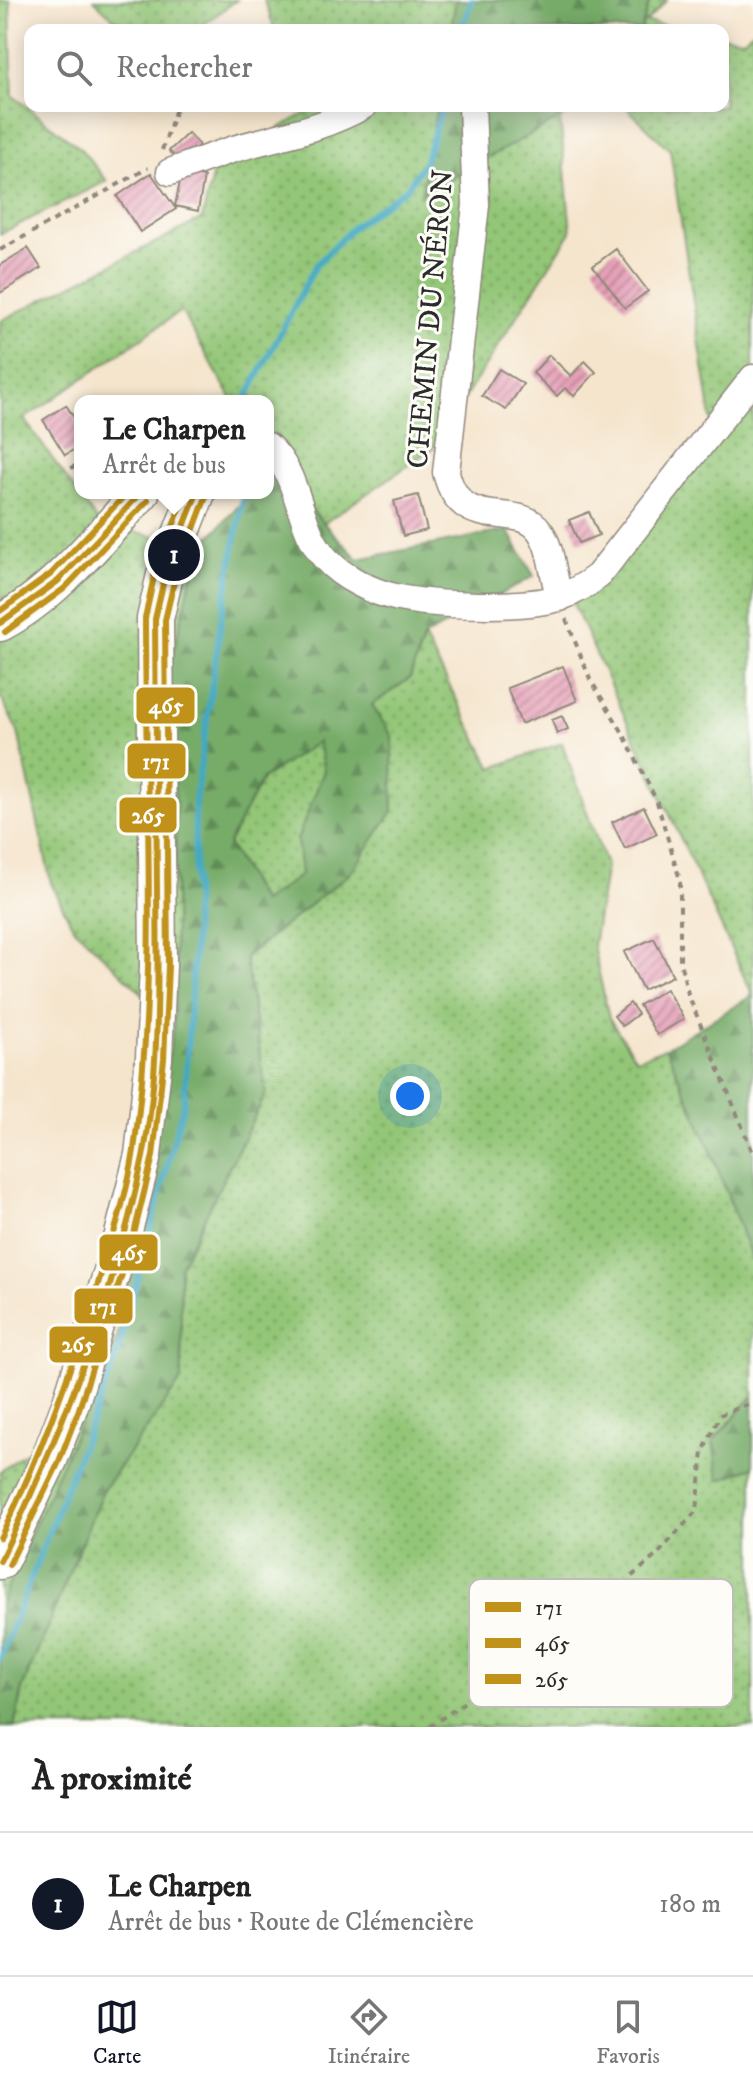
<!DOCTYPE html>
<html lang="fr">
<head>
<meta charset="utf-8">
<style>
  :root { --surface:#fff; --page:#f2f2f2; --text:#222; --muted:#767676; --line:#e0e0e0; --accent:#111827 }
  body { margin:0; font-family:"IM FELL DW Pica",serif; background:var(--page); color:var(--text) }
  .you { position:absolute; left:410px; top:1096px; width:28px; height:28px; margin:-20px; border:6px solid #fff; border-radius:50%; background:#1a73e8; box-shadow:0 0 0 12px #1a73e833 }
  .badge { display:grid; place-items:center; width:52px; height:52px; border-radius:50%; background:var(--accent); color:#fff; font-size:26px; font-weight:700 }
  .pin { position:absolute; translate:-50% -50%; border:4px solid #fff; box-shadow:0 2px 8px #0006 }
  .popup { position:absolute; left:74px; top:395px; width:200px; height:104px; box-sizing:border-box; display:grid; place-content:center; border-radius:16px; background:var(--surface); filter:drop-shadow(0 2px 6px #0005); font-size:26px; white-space:nowrap; color:var(--muted) }
  .popup b { font-size:30px; color:var(--text) }
  .popup::after { content:''; position:absolute; left:50%; top:100%; margin-left:-16px; border:16px solid transparent; border-top-color:var(--surface) }
  .list { margin:0; padding:0; list-style:none }
  h2 { display:flex; justify-content:space-between; align-items:center; height:104px; margin:0; padding:0 32px; font-size:34px }
  h2 small { font-size:26px; font-weight:400; color:var(--muted) }
  .list li { display:grid; grid-template-columns:52px 1fr auto; gap:24px; align-items:center; box-sizing:border-box; height:144px; padding:0 32px; border-top:2px solid var(--line) }
  .list b { display:block; font-size:30px; white-space:nowrap }
  .list p { margin:0; font-size:26px; white-space:nowrap; color:var(--muted) }
  .list em { font-size:26px; font-style:normal; color:var(--muted) }
  .icon { flex:none; width:44px; height:44px; fill:none; stroke:currentColor; stroke-width:2; stroke-linecap:round; stroke-linejoin:round }
  .map { position:relative; flex:none; width:753px; height:1727px; overflow:hidden }
  .search { position:absolute; background:var(--surface); box-shadow:0 4px 20px #0003; left:24px; right:24px; top:24px; height:88px; display:flex; align-items:center; gap:20px; box-sizing:border-box; padding:0 28px; border-radius:16px; color:var(--muted); font-size:30px }
  .sheet { height:248px; background:var(--surface) }
  nav { display:flex; justify-content:space-around; align-items:center; box-sizing:border-box; height:112px; border-top:2px solid var(--line); background:var(--surface); font-size:22px; color:var(--muted) }
  nav a { display:grid; justify-items:center; gap:4px }
  nav .on { color:var(--accent) }
  .map>svg:first-child { display:block }
  .grass { fill:url(#grass-dots); stroke:#5f7851; stroke-width:2 }
  .forest { fill:url(#forest-firs); stroke:#506b4a; stroke-width:2; fill-rule:evenodd }
  .lines { fill:none; stroke-linecap:round; stroke-linejoin:round }
  .stream { stroke:#43a9c3; stroke-width:6 }
  .building { fill:url(#building-hatch) }
  .street-casing { stroke:#90887c; stroke-width:29 }
  .secondary-casing { stroke:#90887c; stroke-width:39 }
  .path { stroke:#90887c; stroke-width:4; stroke-dasharray:6 6; stroke-linecap:butt }
  .street { stroke:#fff; stroke-width:26 }
  .secondary { stroke:#fff; stroke-width:36 }
  .bus-1-casing { stroke:#fdfcf7; stroke-width:12 }
  .bus-2-casing { stroke:#fdfcf7; stroke-width:12 }
  .bus-3-casing { stroke:#fdfcf7; stroke-width:12 }
  .bus-1 { stroke:#c0921a; stroke-width:6 }
  .bus-2 { stroke:#c0921a; stroke-width:6 }
  .bus-3 { stroke:#c0921a; stroke-width:6 }
  .labels { text-anchor:middle; dominant-baseline:central; stroke-width:6; stroke-linejoin:round; paint-order:stroke }
  .street-label { font-size:30px; fill:#2b2b2b; stroke:#fdfcf7 }
  .key { fill:#fdfcf7; stroke:#bebdba; stroke-width:2 }
  .key-label { font-size:22px; fill:#2b2b2b }
  .line-badge { stroke:#fdfcf7; stroke-width:3 }
  .badge-label { font-size:22px; text-anchor:middle; font-weight:bold; fill:#fff }
</style>
</head>
<body>
<div class="map">
<svg width="753" height="1727" viewBox="0 0 753 1727">
  <defs>
    <pattern id="grass-dots" width="8" height="8" patternUnits="userSpaceOnUse" patternTransform="scale(2)"><rect width="8" height="8" fill="#93c677"/><path d="M2 2h.1M6 6h.1" fill="none" stroke="#78a162" stroke-width="1.8" stroke-linecap="round"/></pattern>
    <pattern id="forest-firs" width="22" height="20" patternUnits="userSpaceOnUse" patternTransform="scale(2)"><rect width="22" height="20" fill="#76ab68"/><path d="M5 1l3.5 6h-7zM16 11l3.5 6h-7z" fill="#618b56"/></pattern>
    <pattern id="building-hatch" width="6" height="6" patternUnits="userSpaceOnUse" patternTransform="scale(2)"><rect width="6" height="6" fill="#e5a0b8"/><path d="M-1 1l2-2M0 6l6-6M5 7l2-2" fill="none" stroke="#ba8396"/></pattern>
  </defs>
  <rect width="100%" height="100%" fill="#fdfcf7"/>
  <filter id="ink" filterUnits="userSpaceOnUse"><feTurbulence type="fractalNoise" baseFrequency=".0125" numOctaves="2"/><feDisplacementMap in="SourceGraphic" scale="16" xChannelSelector="R" yChannelSelector="G"/><feConvolveMatrix kernelMatrix="1 2 1 2 8 2 1 2 1" color-interpolation-filters="sRGB"/></filter>
  <filter id="wash" filterUnits="userSpaceOnUse"><feTurbulence type="fractalNoise" baseFrequency=".006" numOctaves="4" result="noise"/><feDisplacementMap in="SourceGraphic" scale="32" xChannelSelector="R" yChannelSelector="G"/><feGaussianBlur stdDeviation="1.8" result="paint"/><feColorMatrix in="noise" values="0 0 0 0 0 0 0 0 0 0 0 0 0 0 0 0 0 1.4 0 .05"/><feComposite in="paint" operator="in"/></filter>
  <g filter="url(#wash)">
    <rect width="100%" height="100%" fill="#f5e5cd"/>
    <path class="grass" d="M 0,0 L 10,0 L 13,96 L 80,148 L 107,181 L 0,234 Z
      M 94,0 L 237,0 L 196,30 L 126,30 Z
      M 264,0 L 456,0 L 451,30 L 275,30 Z
      M 650,0 L 667,0 L 646,22 L 691,30 L 641,30 Z
      M 753,31 L 753,996 L 573,604 L 713,431 L 670,150 L 625,106 L 723,106 L 723,36 L 743,39 Z
      M 304,106 L 437,106 L 422,193 L 560,118 L 571,232 L 432,449 L 324,523 L 268,461 L 268,401 L 233,401 L 181,311 L 24,419 L 97,521 L 199,549 L 164,689 L 176,801 L 174,1024 L 73,927 L 51,883 L 18,732 L 0,696 L 0,321 L 202,219 L 215,164 L 306,113 Z
      M 424,637 L 492,768 L 562,743 L 606,865 L 593,946 L 609,1018 L 636,1059 L 666,1048 L 709,1146 L 753,1262 L 753,1396 L 713,1441 L 719,1480 L 753,1467 L 753,1727 L 14,1727 L 22,1689 L 103,1490 L 182,1379 L 180,1267 L 266,1093 L 245,957 L 351,872 L 392,736 L 371,705 L 410,678 Z
      M 318,741 L 324,771 L 297,840 L 302,875 L 262,902 L 228,843 L 262,779 Z
      M 88,1404 L 0,1605 L 0,1472 Z"/>
    <path class="forest" d="M 456,0 L 650,0 L 641,30 L 451,30 Z
      M 437,106 L 583,106 L 421,194 Z
      M 272,469 L 358,559 L 508,530 L 534,576 L 424,637 L 410,678 L 372,705 L 392,736 L 393,811 L 351,872 L 245,957 L 266,1093 L 180,1267 L 182,1379 L 103,1490 L 22,1689 L 14,1727 L 0,1727 L 0,1605 L 117,1338 L 174,1024 L 176,801 L 164,689 L 199,549 L 250,493 L 268,493 L 268,473 ZM 318,742 L 324,771 L 297,840 L 301,875 L 262,902 L 228,844 L 262,779 Z
      M 753,995 L 753,1262 L 709,1146 L 666,1048 Z
      M 753,1396 L 753,1467 L 719,1480 L 713,1441 Z"/>
    <g class="lines">
      <path class="stream" d="M 461,30 L 472,0
        M 245,401 L 316,265 L 354,226 L 406,189 L 424,163 L 443,106
        M 0,1659 L 117,1355 L 184,1102 L 194,948 L 195,802 L 221,621 L 244,493"/>
    </g>
    <g id="blocks">
      <path class="building" d="M 188,133 L 199,145 L 181,163 L 169,151 Z
        M 182,172 L 204,177 L 198,211 L 175,206 Z
        M 151,173 L 176,209 L 140,232 L 117,196 Z
        M 28,248 L 41,268 L 0,293 L 0,265 Z
        M 616,249 L 648,291 L 625,308 L 593,266 Z
        M 549,355 L 571,376 L 585,361 L 596,372 L 574,396 L 565,388 L 557,396 L 533,373 Z
        M 499,369 L 523,384 L 506,410 L 482,396 Z
        M 66,405 L 80,427 L 80,446 L 65,455 L 43,420 Z
        M 418,495 L 427,530 L 403,536 L 394,501 Z
        M 589,512 L 599,535 L 579,543 L 569,520 Z
        M 563,666 L 577,701 L 521,724 L 507,688 Z
        M 562,716 L 568,729 L 557,734 L 552,720 Z
        M 644,807 L 657,834 L 625,849 L 612,822 Z
        M 654,938 L 673,976 L 643,990 L 624,952 Z
        M 666,989 L 684,1019 L 657,1035 L 639,1005 Z
        M 630,1003 L 638,1014 L 622,1026 L 614,1016 Z"/>
    </g>
  </g>
  <g filter="url(#ink)">
    <use href="#blocks" fill-opacity="0" stroke="#90887c" stroke-width="2"/>
    <g class="lines">
      <defs>
        <path id="street" d="M 472,106 L 476,205 L 446,472 C 461,537 518,499 540,531 C 553,550 552,576 560,598
          M 170,172 C 191,164 213,156 234,149 C 278,136 323,129 363,106
          M 268,446 C 302,477 296,526 326,559 C 342,577 372,592 395,597 C 432,606 526,609 561,597 C 575,592 586,585 598,576 L 753,378"/>
        <path id="secondary" d="M 0,623 C 55,594 99,538 141,493
          M 0,1561 L 49,1460 L 70,1405 L 121,1243 L 143,1155 L 154,1058 L 158,965 L 155,619 L 165,575 L 197,493"/>
      </defs>
      <use href="#street" class="street-casing"/>
      <use href="#secondary" class="secondary-casing"/>
      <path class="path" d="M 162,150 L 177,106
        M 0,250 L 148,168
        M 71,468 L 80,464
        M 566,619 L 590,679 L 623,733 L 657,802 L 680,880 L 680,961 L 688,994 L 753,1153
        M 430,1727 L 584,1616 L 657,1555 L 697,1510 L 703,1452 L 720,1415 L 753,1402"/>
      <use href="#street" class="street"/>
      <use href="#secondary" class="secondary"/>
      <defs>
        <path id="bus-1" d="M 0,623 L 58,581 L 141,493
          M 0,1561 C 62,1433 114,1297 143,1157 C 160,1071 158,979 157,891 C 157,801 156,710 155,619 L 165,575 L 197,493"/>
        <path id="bus-2" d="M 5,632 L 65,588 L 148,500
          M 9,1565 L 58,1464 L 79,1409 L 131,1246 L 153,1156 L 164,1059 L 168,965 L 165,620 L 175,578 L 206,497"/>
        <path id="bus-3" d="M 0,611 L 51,574 L 127,493
          M 0,1538 C 41,1454 68,1379 96,1290 C 110,1245 127,1197 134,1150 C 159,974 145,795 145,618 L 155,572 L 186,493"/>
      </defs>
      <use href="#bus-1" class="bus-1-casing"/>
      <use href="#bus-2" class="bus-2-casing"/>
      <use href="#bus-3" class="bus-3-casing"/>
      <use href="#bus-1" class="bus-1"/>
      <use href="#bus-2" class="bus-2"/>
      <use href="#bus-3" class="bus-3"/>
    </g>
  </g>
  <g class="labels">
    <g class="street-label">
      <text transform="translate(431 319) rotate(-85)">CHEMIN DU NÉRON</text>
    </g>
  </g>
  <rect x="469" y="1579" width="264" height="128" rx="12" class="key"/>
  <rect x="485" y="1602" width="36" height="10" fill="#c0921a"/>
  <rect x="485" y="1638" width="36" height="10" fill="#c0921a"/>
  <rect x="485" y="1674" width="36" height="10" fill="#c0921a"/>
  <g class="key-label">
    <text x="535" y="1615">171</text>
    <text x="535" y="1651">465</text>
    <text x="535" y="1687">265</text>
  </g>
  <g class="line-badge">
    <rect x="135" y="686" width="61" height="39" rx="8" fill="#c0921a"/>
    <rect x="126" y="742" width="61" height="38" rx="8" fill="#c0921a"/>
    <rect x="118" y="796" width="60" height="38" rx="8" fill="#c0921a"/>
    <rect x="98" y="1233" width="61" height="39" rx="8" fill="#c0921a"/>
    <rect x="73" y="1287" width="61" height="38" rx="8" fill="#c0921a"/>
    <rect x="48" y="1325" width="61" height="39" rx="8" fill="#c0921a"/>
  </g>
  <g class="badge-label">
    <text x="166" y="713">465</text>
    <text x="156" y="769">171</text>
    <text x="148" y="823">265</text>
    <text x="129" y="1260">465</text>
    <text x="103" y="1314">171</text>
    <text x="78" y="1352">265</text>
  </g>
</svg>
<div class="you"></div>
<div class="pin badge" style="left:174px;top:555px">1</div>
<div class="popup"><b>Le Charpen</b>Arrêt de bus</div>
<div class="search"><svg class="icon" aria-label="search" viewBox="0 0 24 24"><circle cx="10" cy="10" r="6"/><path d="M15 15l6 6"/></svg>Rechercher</div>
</div>
<section class="sheet">
<h2>À proximité<small></small></h2>
<ul class="list">
<li><span class="badge">1</span><div><b>Le Charpen</b><p>Arrêt de bus · Route de Clémencière</p></div><em>180 m</em></li>
</ul>
</section>
<nav>
<a class="on"><svg class="icon" aria-label="map" viewBox="0 0 24 24"><path d="M3 6l6-2 6 2 6-2v14l-6 2-6-2-6 2zM9 4v14M15 6v14"/></svg>Carte</a>
<a><svg class="icon" aria-label="directions" viewBox="0 0 24 24"><path d="M12 3l9 9-9 9-9-9zM9 14v-3h6M13 9l2 2-2 2"/></svg>Itinéraire</a>
<a><svg class="icon" aria-label="saved" viewBox="0 0 24 24"><path d="M7 4h10v16l-5-4-5 4z"/></svg>Favoris</a>
</nav>
</body>
</html>
